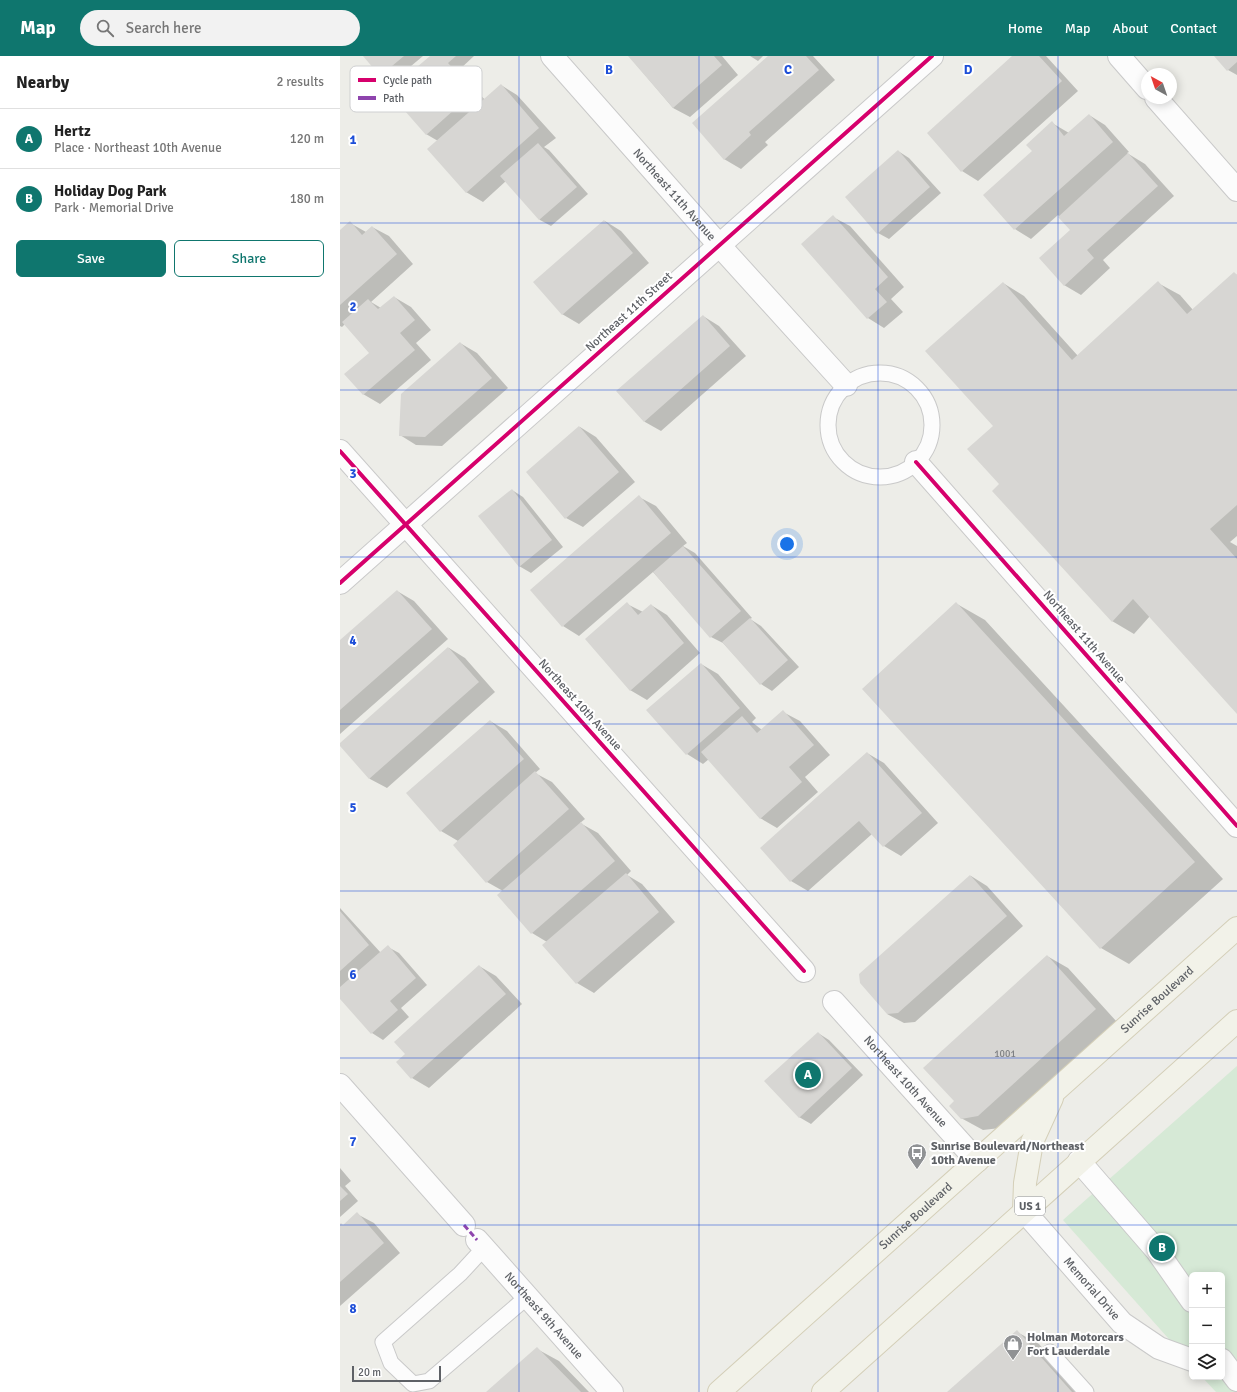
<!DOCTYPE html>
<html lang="en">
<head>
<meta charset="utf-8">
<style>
  :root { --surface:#fff; --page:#f2f2f2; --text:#222; --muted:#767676; --line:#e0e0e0; --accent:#0f766e }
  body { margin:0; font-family:Signika,sans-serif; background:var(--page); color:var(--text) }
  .controls { position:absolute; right:12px; bottom:12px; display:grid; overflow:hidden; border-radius:6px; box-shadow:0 2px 10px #0003 }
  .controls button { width:36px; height:36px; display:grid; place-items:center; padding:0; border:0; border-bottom:1px solid var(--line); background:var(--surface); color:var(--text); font:20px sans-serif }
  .compass { position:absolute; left:801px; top:12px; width:36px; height:36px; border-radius:50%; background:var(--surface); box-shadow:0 2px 10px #0003; rotate:320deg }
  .scale { position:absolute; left:12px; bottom:10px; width:89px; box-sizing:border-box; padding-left:4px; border:2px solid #5e6166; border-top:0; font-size:11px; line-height:14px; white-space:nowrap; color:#5e6166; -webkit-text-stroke:3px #fff; paint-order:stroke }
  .you { position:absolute; left:447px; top:488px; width:14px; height:14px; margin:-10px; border:3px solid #fff; border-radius:50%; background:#1a73e8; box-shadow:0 0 0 6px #1a73e833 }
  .badge { display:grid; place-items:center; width:26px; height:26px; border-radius:50%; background:var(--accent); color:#fff; font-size:13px; font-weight:700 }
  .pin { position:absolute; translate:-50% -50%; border:2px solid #fff; box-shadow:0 1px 4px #0006 }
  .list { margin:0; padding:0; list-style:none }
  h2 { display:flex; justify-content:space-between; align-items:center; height:52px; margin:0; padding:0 16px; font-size:17px }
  h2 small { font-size:13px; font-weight:400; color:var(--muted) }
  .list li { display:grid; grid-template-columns:26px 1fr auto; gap:12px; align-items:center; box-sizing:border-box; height:60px; padding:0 16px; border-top:1px solid var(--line) }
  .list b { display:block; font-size:15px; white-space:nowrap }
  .list p { margin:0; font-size:13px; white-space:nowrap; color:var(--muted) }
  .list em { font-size:13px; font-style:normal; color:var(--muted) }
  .actions { display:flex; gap:8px; padding:12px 16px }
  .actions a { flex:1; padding:9px 0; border:1px solid var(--accent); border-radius:6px; text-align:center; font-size:14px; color:var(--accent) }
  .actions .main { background:var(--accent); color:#fff }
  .icon { flex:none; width:22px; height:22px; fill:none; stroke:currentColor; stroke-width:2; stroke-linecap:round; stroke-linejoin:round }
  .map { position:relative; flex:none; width:897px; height:1336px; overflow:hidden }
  header { display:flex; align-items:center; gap:24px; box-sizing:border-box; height:56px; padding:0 20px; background:var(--accent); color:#fff }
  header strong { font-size:19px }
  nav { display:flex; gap:22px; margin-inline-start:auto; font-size:14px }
  .search { width:280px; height:36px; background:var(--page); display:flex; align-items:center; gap:10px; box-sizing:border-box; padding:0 14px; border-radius:22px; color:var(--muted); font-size:15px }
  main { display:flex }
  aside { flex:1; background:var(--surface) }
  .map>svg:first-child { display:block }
  .green { fill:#d6e9d6 }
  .shadow { fill:#0003 }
  .building { fill:#d7d6d3 }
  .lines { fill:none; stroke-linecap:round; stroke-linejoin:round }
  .lane-casing { stroke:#c9c9c9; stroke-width:17 }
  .street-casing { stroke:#c9c9c9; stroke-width:24 }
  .primary-casing { stroke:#d4cfb8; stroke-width:24 }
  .lane { stroke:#fcfcfc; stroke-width:15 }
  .street { stroke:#fcfcfc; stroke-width:22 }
  .primary { stroke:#f2f2e9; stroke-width:22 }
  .quiet { stroke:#8e44ad; stroke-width:3; stroke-dasharray:6 3; stroke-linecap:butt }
  .cycleway-casing { stroke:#fff; stroke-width:6 }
  .cycleway { stroke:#d6006c; stroke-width:4 }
  .grid { fill:none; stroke:#1d4ed8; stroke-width:1; stroke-opacity:0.55 }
  .labels { text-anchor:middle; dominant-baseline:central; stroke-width:4; stroke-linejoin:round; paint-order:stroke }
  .number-label { font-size:10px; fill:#7d7f82 }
  .shield { fill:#fff; stroke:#8e9094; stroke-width:1 }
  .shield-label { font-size:11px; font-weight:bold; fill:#5e6166 }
  .street-label { font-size:12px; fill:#5e6166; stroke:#fff }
  .poi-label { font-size:12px; font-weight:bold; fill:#5e6166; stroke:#fff; text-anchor:start }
  .key { fill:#fff; stroke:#cfd0d1; stroke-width:1 }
  .key-label { font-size:11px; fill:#5e6166 }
  .grid-label { font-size:13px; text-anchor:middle; font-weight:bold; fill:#1d4ed8; stroke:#fff; stroke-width:4; stroke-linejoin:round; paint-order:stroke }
</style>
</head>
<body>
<header>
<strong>Map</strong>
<div class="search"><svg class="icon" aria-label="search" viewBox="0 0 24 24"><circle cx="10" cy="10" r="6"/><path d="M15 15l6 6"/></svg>Search here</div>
<nav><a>Home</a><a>Map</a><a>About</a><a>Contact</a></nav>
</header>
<main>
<aside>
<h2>Nearby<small>2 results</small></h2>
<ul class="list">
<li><span class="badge">A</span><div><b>Hertz</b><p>Place · Northeast 10th Avenue</p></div><em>120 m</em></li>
<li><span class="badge">B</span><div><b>Holiday Dog Park</b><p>Park · Memorial Drive</p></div><em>180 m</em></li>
</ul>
<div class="actions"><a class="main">Save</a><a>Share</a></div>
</aside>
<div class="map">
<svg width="897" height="1336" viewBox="0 0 897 1336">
  <rect width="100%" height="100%" fill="#edede8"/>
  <path class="green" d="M 897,1010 L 897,1336 L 876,1336 L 862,1321 L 882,1321 L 882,1219 L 852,1219 L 852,1309 L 723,1164 Z"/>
  <path class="shadow" d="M 24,0 L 83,0 L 52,26 L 41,20 Z
    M 91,0 L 134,0 L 119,14 L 145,44 L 161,29 L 177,39 L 216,82 L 204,91 L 209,94 L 248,138 L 211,170 L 200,164 L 166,125 L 143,146 L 126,136 L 98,85 L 86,78 L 88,23 Z
    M 289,0 L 382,0 L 398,19 L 350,61 L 333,52 Z
    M 410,0 L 423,0 L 418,5 Z
    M 429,0 L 473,0 L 495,24 L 425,86 L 428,89 L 401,113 L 384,103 Z
    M 674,0 L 706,0 L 738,35 L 638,125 L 622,115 Z
    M 876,0 L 897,0 L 897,19 L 888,14 Z
    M 749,59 L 765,69 L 789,96 L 787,97 L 805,108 L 834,140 L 763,204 L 770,212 L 741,239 L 724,229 L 732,175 L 718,159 L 691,183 L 675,173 L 694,96 L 712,67 L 729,77 Z
    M 558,95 L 569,102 L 601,137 L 549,183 L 538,177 Z
    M 493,161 L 510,170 L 564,231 L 551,243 L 563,256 L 544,272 L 528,262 Z
    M 265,165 L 281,175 L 309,207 L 239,268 L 222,258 Z
    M 10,167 L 26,176 L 32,171 L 49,180 L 73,208 L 31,246 L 41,252 L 54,241 L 71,251 L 91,274 L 76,287 L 91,304 L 40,348 L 23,338 L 30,297 L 5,268 L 2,271 L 0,270 L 0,176 Z
    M 894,217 L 897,219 L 897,480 L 890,486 L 897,490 L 897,656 L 810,560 L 794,578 L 772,565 L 660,428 L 654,370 L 663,227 L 684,240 L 738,300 L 818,227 L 840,239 L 853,254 Z
    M 363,260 L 379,270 L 406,300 L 321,375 L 305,366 L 278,335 Z
    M 120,287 L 137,297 L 168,332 L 102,390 L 76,389 L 60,379 Z
    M 240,371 L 256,381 L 295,426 L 243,471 L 226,462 Z
    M 172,434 L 183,441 L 223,491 L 191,517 L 179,510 Z
    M 299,441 L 316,450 L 347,487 L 343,490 L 355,497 L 412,562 L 410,563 L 421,570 L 459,611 L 432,635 L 421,628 L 383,587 L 371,581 L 313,516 L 239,580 L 223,570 Z
    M 57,535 L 74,545 L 108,583 L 0,678 L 0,586 Z
    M 287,548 L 303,556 L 311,549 L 327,559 L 360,597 L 307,644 L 290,634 Z
    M 617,548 L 645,564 L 883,823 L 789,908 L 761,892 Z
    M 109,592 L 125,602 L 155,636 L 47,732 L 30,723 L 0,688 Z
    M 361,608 L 378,618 L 416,662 L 412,666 L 422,674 L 443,656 L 460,665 L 490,699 L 465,721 L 478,736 L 437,772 L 420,762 L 369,703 L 363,708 L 347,698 Z
    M 150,665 L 167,675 L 200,713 L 195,717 L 212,726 L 245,763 L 240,767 L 258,777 L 291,815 L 287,819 L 302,828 L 335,866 L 254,937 L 237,927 L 204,889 L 207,886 L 192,877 L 159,839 L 163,835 L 147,826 L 118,785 L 101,775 L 68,738 Z
    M 527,697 L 544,707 L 598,767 L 561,800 L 544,790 L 532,778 L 468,835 L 451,825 L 422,792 Z
    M 631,820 L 647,830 L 683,870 L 575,966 L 564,967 L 547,958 Z
    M 0,852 L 41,897 L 48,891 L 59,897 L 87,929 L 61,952 L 69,961 L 43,984 L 32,977 L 0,941 Z
    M 707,900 L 728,912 L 777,966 L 660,1072 L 643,1074 L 621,1062 L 616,1045 Z
    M 139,910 L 156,920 L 182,948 L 89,1032 L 72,1022 L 58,1006 L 66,998 Z
    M 478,977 L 489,984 L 523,1019 L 471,1068 L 459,1061 Z
    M 0,1112 L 11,1125 L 5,1130 L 18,1145 L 0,1161 Z
    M 17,1158 L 34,1167 L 60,1197 L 0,1250 L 0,1170 L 4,1170 Z
    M 677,1276 L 699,1288 L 741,1336 L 609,1336 Z
    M 197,1293 L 219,1305 L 249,1336 L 147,1336 Z"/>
  <path class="building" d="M 23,0 L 64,0 L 40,20 Z
    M 90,0 L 116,0 L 108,7 L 134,36 L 86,79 L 58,47 L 87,23 L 77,11 Z
    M 288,0 L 374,0 L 382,9 L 333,52 Z
    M 428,0 L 466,0 L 479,14 L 409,76 L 411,79 L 384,104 L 352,67 Z
    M 672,0 L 699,0 L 722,25 L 621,116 L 587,77 Z
    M 874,0 L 897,0 L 897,6 L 887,15 Z
    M 161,28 L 199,72 L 126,137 L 87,93 Z
    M 749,58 L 773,86 L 674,174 L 643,139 L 692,95 L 686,89 L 712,65 L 724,80 Z
    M 198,87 L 237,131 L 199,164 L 160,120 Z
    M 558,94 L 590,131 L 537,178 L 505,141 Z
    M 788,97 L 818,130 L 747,194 L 754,202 L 724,230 L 699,202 L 730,174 L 718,161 Z
    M 493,159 L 548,221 L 535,233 L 547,246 L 527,263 L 461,188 Z
    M 264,164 L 293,197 L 222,259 L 193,226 Z
    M 10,165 L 22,179 L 32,170 L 57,198 L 0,249 L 0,174 Z
    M 894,216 L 897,219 L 897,449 L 870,473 L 897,503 L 897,658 L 793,543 L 772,566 L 652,435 L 659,428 L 627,393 L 653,370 L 585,295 L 663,226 L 732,304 L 818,225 L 847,258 Z
    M 54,240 L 75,264 L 60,277 L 75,294 L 23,339 L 4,318 L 29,297 L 2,266 L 28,243 L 38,253 Z
    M 363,259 L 390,290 L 304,366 L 276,335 Z
    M 120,286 L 152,322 L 85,381 L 59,380 L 61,338 Z
    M 239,370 L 279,416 L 225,463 L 186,416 Z
    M 172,433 L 212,484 L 179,511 L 138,460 Z
    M 299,439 L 331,477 L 222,571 L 190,534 Z
    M 343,490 L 401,555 L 370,582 L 313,516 Z
    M 57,534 L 92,573 L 0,654 L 0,584 Z
    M 287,546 L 298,559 L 311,548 L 344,587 L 290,635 L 245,583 Z
    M 616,546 L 855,806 L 760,893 L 522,633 Z
    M 410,562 L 448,604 L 420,629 L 382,586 Z
    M 108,591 L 139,626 L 29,723 L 0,690 L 0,687 Z
    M 361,607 L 400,652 L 346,699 L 306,654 Z
    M 443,654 L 474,689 L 449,711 L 462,726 L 420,763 L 361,696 L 402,660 L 417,677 Z
    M 150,664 L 184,703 L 100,776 L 66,737 Z
    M 527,696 L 582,757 L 543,791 L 519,765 L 450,826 L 420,792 Z
    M 195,715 L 229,753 L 146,827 L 113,789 Z
    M 241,766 L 275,805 L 191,878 L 157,839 Z
    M 286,817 L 319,856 L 236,928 L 202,889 Z
    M 630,819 L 667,860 L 558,957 L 547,958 L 520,927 L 519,918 Z
    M 0,855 L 29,889 L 0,915 Z
    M 48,889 L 76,922 L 50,945 L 58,954 L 31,978 L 0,943 L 0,931 Z
    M 707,899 L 756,953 L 638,1060 L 621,1063 L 609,1050 L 614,1045 L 583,1012 Z
    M 139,909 L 166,938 L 71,1023 L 56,1006 L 65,998 L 54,986 Z
    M 478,976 L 512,1012 L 459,1062 L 424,1025 Z
    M 0,1130 L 8,1138 L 0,1145 Z
    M 17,1156 L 44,1187 L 0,1226 L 0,1168 L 1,1167 L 3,1169 Z
    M 677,1274 L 732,1336 L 607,1336 Z
    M 197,1291 L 241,1336 L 146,1336 Z"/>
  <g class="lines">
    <defs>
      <path id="lane" d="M488 369a52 52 0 1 1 104 0a52 52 0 1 1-104 0Z
        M 144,1192 L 120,1218 L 43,1286 L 51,1307 L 73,1328 L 89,1325 L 187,1241
        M 710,1296 L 746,1336"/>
      <g id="street">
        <path id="s1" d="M 212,0 L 379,189 L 506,329"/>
        <path d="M 779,0 L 807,32"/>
        <path d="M 816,42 L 897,134"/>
        <path d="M 0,395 L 464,915"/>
        <path d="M 576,406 L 897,770"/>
        <path d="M 0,527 L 592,0"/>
        <path id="s2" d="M 494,946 L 637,1105"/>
        <path d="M 0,1029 L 124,1169"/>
        <path d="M 739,1105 L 817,1195 L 852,1245"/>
        <path id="s3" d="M 684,1155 L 782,1267 L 819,1292 L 852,1304"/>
        <path id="s4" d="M 137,1184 L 272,1336"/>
        <path d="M 882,1304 L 897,1324"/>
      </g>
      <g id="primary">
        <path d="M 684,1155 L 685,1127 L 692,1086 L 712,1042"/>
        <path id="s5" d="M 379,1336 L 897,872"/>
        <path d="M 483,1336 L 897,965"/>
      </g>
    </defs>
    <use href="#lane" class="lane-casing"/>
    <use href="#street" class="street-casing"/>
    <use href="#primary" class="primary-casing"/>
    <use href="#lane" class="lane"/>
    <use href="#street" class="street"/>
    <use href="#primary" class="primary"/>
    <path class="quiet" d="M 124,1169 L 137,1184"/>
    <defs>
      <path id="cycleway" d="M 0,395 L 464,915
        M 576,406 L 897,770
        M 0,527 L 592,0"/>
    </defs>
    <use href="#cycleway" class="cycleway-casing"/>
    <use href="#cycleway" class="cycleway"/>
  </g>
  <path class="grid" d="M 179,0 L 179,1336M 359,0 L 359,1336M 538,0 L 538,1336M 718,0 L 718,1336M 0,167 L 897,167M 0,334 L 897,334M 0,501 L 897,501M 0,668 L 897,668M 0,835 L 897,835M 0,1002 L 897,1002M 0,1169 L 897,1169"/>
  <defs>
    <symbol id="bus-pin" viewBox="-11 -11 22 30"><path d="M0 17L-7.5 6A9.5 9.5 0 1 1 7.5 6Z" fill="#909294" stroke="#fff"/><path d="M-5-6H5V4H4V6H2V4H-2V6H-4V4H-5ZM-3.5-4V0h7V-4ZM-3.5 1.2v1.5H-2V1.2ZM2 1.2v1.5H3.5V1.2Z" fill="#fff"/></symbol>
    <symbol id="shop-pin" viewBox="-11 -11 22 30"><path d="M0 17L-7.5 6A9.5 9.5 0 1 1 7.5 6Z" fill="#909294" stroke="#fff"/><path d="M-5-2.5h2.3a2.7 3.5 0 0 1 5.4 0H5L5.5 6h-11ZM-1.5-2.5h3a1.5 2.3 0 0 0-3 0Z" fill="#fff"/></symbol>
  </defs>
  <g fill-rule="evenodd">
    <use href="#bus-pin" x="566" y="1086" width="22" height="30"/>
    <use href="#shop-pin" x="662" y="1277" width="22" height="30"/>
  </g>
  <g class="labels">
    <g class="number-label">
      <text x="665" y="998">1001</text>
    </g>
    <rect class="shield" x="675" y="1141" width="30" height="18" rx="3"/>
    <g class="shield-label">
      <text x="690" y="1150">US 1</text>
    </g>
    <g class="street-label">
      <text stroke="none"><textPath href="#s1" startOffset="185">Northeast 11th Avenue</textPath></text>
      <text transform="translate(289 256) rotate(-42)">Northeast 11th Street</text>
      <text transform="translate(744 581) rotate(49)">Northeast 11th Avenue</text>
      <text transform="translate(240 649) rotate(48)">Northeast 10th Avenue</text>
      <text stroke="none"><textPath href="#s5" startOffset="588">Sunrise Boulevard</textPath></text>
      <text stroke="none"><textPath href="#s2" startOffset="107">Northeast 10th Avenue</textPath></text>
      <text stroke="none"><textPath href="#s5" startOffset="264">Sunrise Boulevard</textPath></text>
      <text stroke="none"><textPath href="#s3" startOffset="103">Memorial Drive</textPath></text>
      <text stroke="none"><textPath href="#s4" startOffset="101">Northeast 9th Avenue</textPath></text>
    </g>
    <g class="poi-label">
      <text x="591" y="1090">Sunrise Boulevard/Northeast<tspan x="591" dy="14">10th Avenue</tspan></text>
      <text x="687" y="1281">Holman Motorcars<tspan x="687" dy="14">Fort Lauderdale</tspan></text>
    </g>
  </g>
  <rect x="10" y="10" width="132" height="46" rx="6" class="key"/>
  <rect x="18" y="22" width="18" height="4" fill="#d6006c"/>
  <rect x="18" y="40" width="18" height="4" fill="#8e44ad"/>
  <g class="key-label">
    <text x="43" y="28">Cycle path</text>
    <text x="43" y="46">Path</text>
  </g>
  <g class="grid-label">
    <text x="269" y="18">B</text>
    <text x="448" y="18">C</text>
    <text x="628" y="18">D</text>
    <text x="13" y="88">1</text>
    <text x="13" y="255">2</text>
    <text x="13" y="422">3</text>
    <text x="13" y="589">4</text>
    <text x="13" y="756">5</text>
    <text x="13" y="923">6</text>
    <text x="13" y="1090">7</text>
    <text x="13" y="1257">8</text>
  </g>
</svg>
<div class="controls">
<button>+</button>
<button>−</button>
<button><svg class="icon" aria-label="layers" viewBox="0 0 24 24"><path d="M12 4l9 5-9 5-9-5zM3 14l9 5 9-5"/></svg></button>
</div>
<svg class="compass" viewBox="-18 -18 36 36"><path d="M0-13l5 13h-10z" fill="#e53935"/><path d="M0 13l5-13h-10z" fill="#767676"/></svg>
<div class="scale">20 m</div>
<div class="you"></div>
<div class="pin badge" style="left:468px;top:1019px">A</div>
<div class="pin badge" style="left:822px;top:1192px">B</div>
</div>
</main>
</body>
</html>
